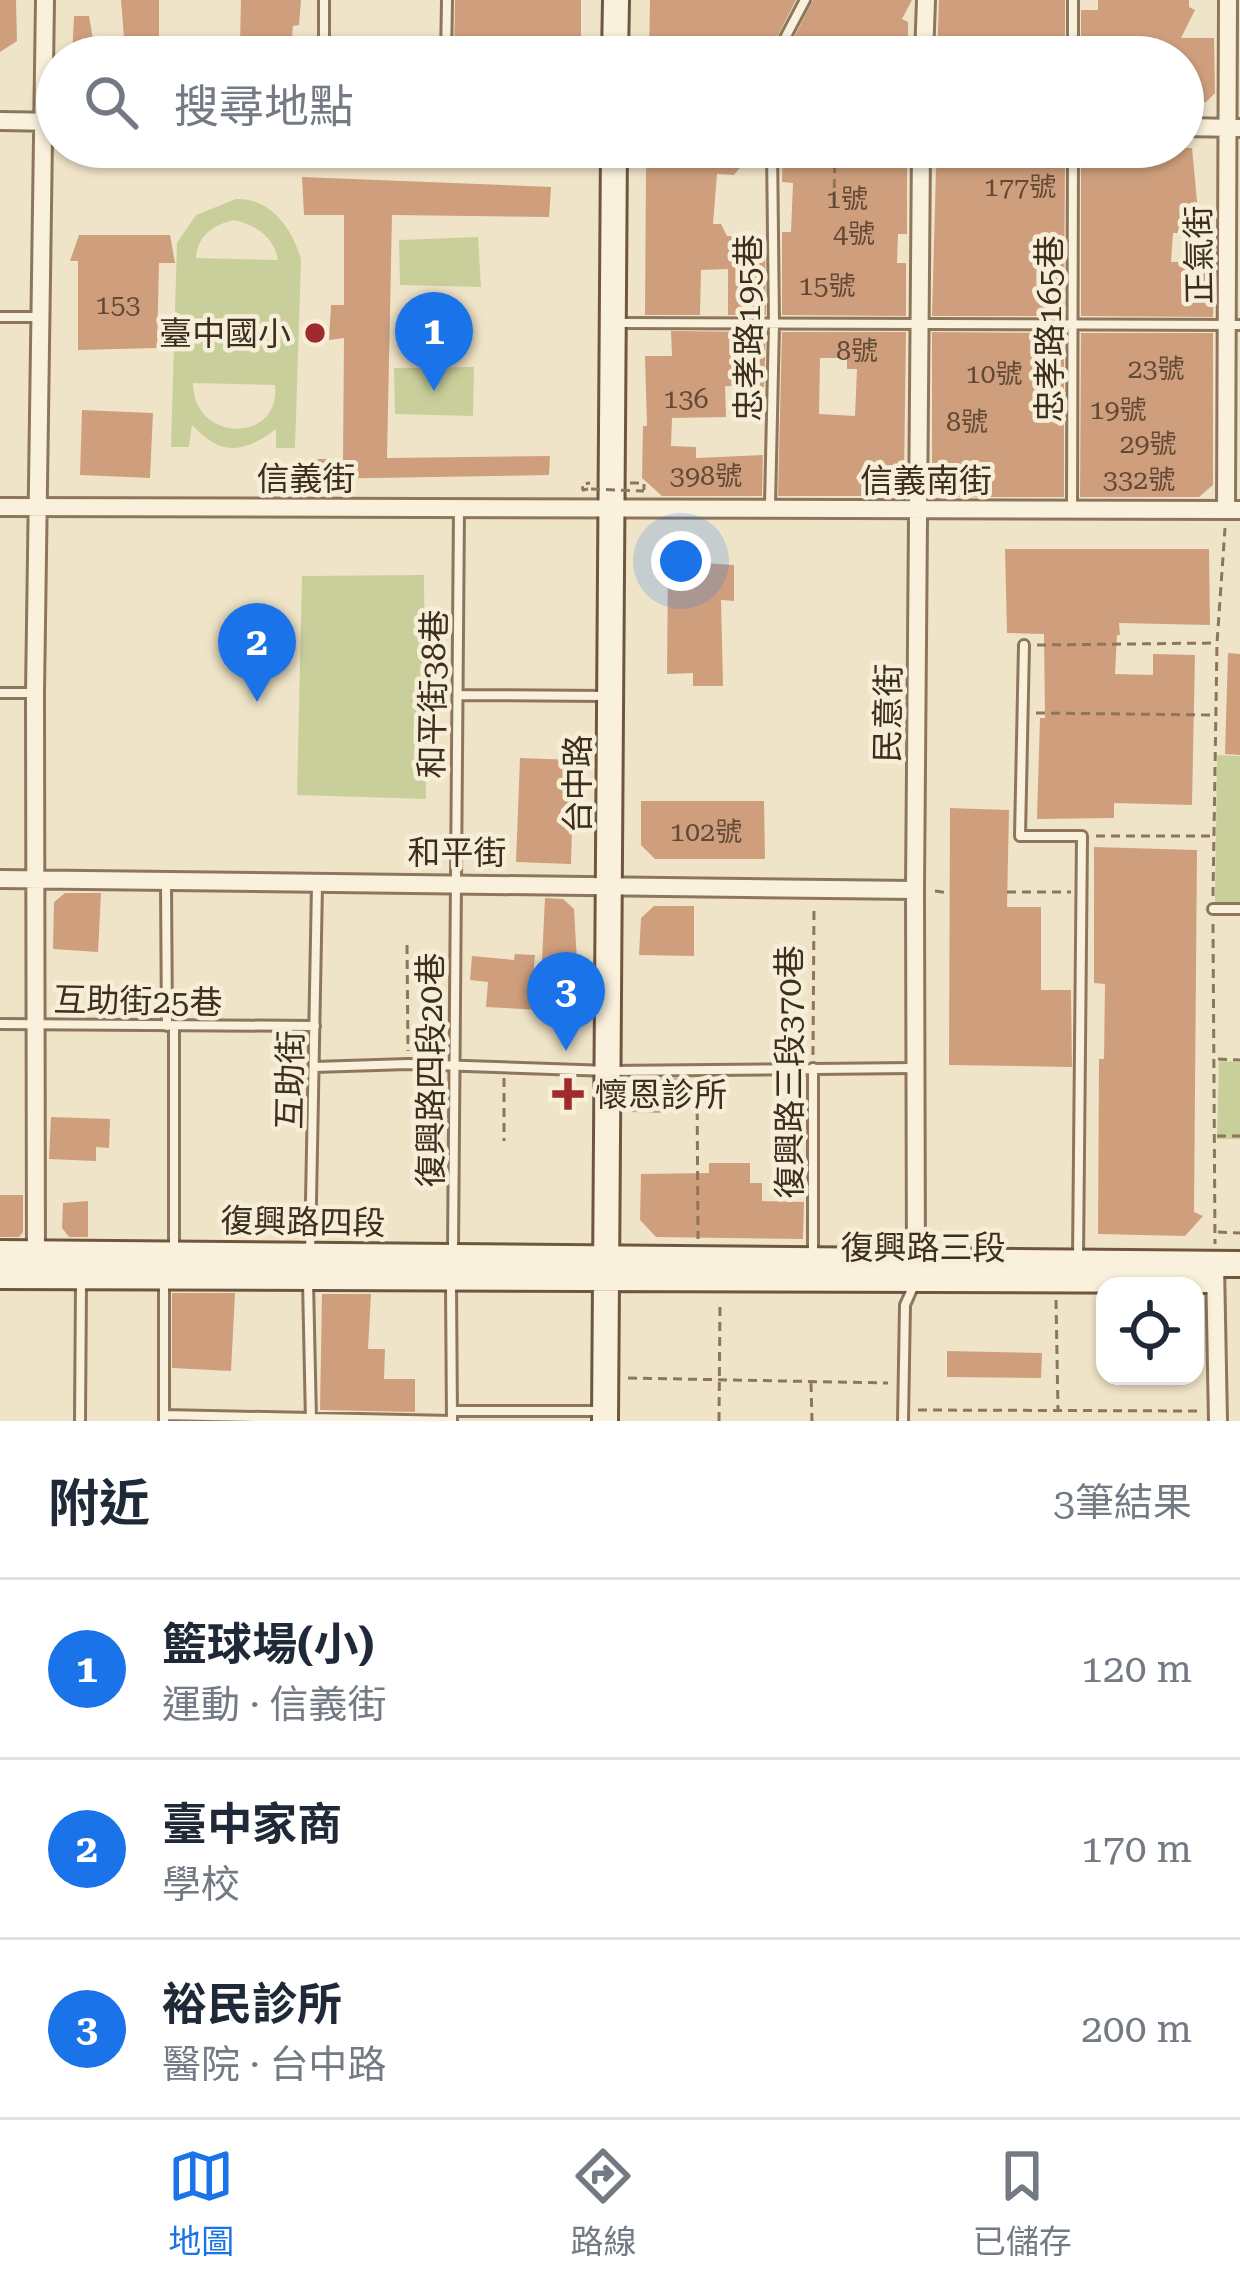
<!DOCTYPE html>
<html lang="zh-TW">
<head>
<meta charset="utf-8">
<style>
  :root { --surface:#fff; --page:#f6f6f7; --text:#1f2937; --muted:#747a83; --line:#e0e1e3; --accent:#1a73e8 }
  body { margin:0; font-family:"Roboto Serif","Noto Sans TC",serif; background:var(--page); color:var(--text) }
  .controls { position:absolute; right:36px; bottom:36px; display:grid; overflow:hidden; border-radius:24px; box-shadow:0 3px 9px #0004 }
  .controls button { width:108px; height:108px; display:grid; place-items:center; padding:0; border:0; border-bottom:3px solid var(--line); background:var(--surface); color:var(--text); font:60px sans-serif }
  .you { position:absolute; left:681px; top:561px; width:42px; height:42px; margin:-30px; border:9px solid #fff; border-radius:50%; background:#1a73e8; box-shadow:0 0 0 18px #1a73e833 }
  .badge { display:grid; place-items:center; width:78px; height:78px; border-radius:50%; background:var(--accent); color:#fff; font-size:39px; font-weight:700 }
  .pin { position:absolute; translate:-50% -99px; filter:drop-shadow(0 3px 6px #0008) }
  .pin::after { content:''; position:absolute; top:63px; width:42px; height:36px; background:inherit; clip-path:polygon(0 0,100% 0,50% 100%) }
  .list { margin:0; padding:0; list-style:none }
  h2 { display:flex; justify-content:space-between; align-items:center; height:156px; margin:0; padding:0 48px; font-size:51px }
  h2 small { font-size:39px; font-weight:400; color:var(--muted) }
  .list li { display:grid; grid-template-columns:78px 1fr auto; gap:36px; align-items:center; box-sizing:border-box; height:180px; padding:0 48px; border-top:3px solid var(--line) }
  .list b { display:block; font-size:45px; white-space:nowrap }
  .list p { margin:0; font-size:39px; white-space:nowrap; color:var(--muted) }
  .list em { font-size:39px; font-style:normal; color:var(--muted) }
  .icon { flex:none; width:66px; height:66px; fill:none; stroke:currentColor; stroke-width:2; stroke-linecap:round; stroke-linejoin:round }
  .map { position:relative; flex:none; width:1240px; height:1421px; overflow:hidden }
  .search { position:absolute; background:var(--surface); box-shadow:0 3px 9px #0004; left:36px; right:36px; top:36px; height:132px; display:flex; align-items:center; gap:30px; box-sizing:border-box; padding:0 42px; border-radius:66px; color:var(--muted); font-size:45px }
  .sheet { height:696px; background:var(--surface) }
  nav { display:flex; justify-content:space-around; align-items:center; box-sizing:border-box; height:168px; border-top:3px solid var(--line); background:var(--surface); font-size:33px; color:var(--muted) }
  nav a { display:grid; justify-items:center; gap:6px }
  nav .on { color:var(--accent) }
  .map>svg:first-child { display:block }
  .green { fill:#c9cf9b; fill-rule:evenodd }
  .building { fill:#cf9f7d; fill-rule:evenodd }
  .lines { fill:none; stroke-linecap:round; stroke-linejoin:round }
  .lane-casing { stroke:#8d765c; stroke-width:14 }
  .street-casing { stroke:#8d765c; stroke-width:22 }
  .secondary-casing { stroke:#6f573f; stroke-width:30 }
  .path { stroke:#8d765c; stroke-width:3; stroke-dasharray:9 6; stroke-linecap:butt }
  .lane { stroke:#faf1dc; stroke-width:8 }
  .street { stroke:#faf1dc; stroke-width:16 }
  .secondary { stroke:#faf1dc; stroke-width:24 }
  .path-bridge { stroke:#8d765c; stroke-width:3; stroke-dasharray:9 6; stroke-linecap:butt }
  .poi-dot { fill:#9e2a2b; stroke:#f7eed8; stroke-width:4.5 }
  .labels { text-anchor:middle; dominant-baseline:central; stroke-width:9; stroke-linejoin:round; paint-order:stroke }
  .number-label { font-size:27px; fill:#624a37 }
  .street-label { font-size:33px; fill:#3d2e20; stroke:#f7eed8 }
  .poi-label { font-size:33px; fill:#3d2e20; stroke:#f7eed8; text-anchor:end }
</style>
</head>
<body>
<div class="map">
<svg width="1240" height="1421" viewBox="0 0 1240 1421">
  <rect width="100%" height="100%" fill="#f0e4c8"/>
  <path class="green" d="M 236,199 C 271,198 292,228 301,259 L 295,448 L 276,448 L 276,429 C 243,454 221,456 192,425 L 189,447 L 171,447 L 177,243 L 196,215 ZM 234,220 C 256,225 274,237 278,260 L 196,258 C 198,235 213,225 234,220 ZM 193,383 L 275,385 C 281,444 193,443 193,383 Z
    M 478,237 L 481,287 L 400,285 L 399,240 Z
    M 474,367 L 473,416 L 395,414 L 394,368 Z
    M 424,575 L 426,799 L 297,795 L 302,576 Z
    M 1217,755 L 1240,756 L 1240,904 L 1215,903 Z
    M 1219,1061 L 1240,1062 L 1240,1139 L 1217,1139 Z"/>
  <path class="building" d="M 0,0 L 16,0 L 17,41 L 0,52 Z
    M 121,0 L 159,0 L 159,57 L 72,57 L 74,16 L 89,16 L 93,39 L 124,38 Z
    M 241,0 L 301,0 L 299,25 L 293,26 L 292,37 L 277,38 L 276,57 L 208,53 L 208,48 L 240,42 Z
    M 455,0 L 581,0 L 581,57 L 454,57 Z
    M 650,0 L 796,0 L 767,57 L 649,57 Z
    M 813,0 L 912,0 L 902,19 L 908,22 L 908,57 L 784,57 Z
    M 939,0 L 1065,0 L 1065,57 L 937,57 Z
    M 1098,0 L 1189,0 L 1189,7 L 1195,10 L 1181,38 L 1214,38 L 1215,93 L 1206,102 L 1183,102 L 1183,57 L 1081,57 L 1081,10 L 1098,10 Z
    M 1081,147 L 1192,148 L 1200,233 L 1173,233 L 1171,262 L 1214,261 L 1213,317 L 1081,316 Z
    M 664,149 L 757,150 L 754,164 L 743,164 L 734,175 L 717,174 L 713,224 L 721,224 L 727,236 L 765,238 L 766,315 L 728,315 L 728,269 L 701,270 L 700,315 L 645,315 L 646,169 Z
    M 783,150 L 891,153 L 907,167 L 907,234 L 898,234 L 897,263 L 906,263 L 906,316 L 782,315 L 782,232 L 791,232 L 793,183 L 782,182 Z
    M 953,152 L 1065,153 L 1064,316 L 932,316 L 936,169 Z
    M 302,177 L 551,187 L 549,217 L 392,215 L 387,458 L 550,456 L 549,475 L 312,479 L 316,459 L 343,459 L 344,338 L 329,340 L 331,305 L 344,305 L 344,215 L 304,215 Z
    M 79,235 L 170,235 L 175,263 L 159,263 L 157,348 L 78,350 L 78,261 L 70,261 Z
    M 671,331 L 766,332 L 764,387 L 725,386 L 726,417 L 672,418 L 671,446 L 696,447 L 696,458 L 763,455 L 762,496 L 662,496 L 642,478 L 643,426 L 647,426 L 645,356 L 672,356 Z
    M 782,332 L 906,332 L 904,480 L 893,492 L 864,491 L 865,496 L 778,496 ZM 820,358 L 847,358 L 847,369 L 857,369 L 855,416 L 819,414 Z
    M 932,332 L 1064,333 L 1064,497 L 950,497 L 932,482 Z
    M 1081,333 L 1213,333 L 1213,485 L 1199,497 L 1080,497 Z
    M 82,410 L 153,413 L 150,478 L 80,475 Z
    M 1005,549 L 1209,549 L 1210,625 L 1119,623 L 1120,635 L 1117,635 L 1115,674 L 1153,675 L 1153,654 L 1195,655 L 1192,805 L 1114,803 L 1114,818 L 1037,819 L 1040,718 L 1045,718 L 1044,634 L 1007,633 Z
    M 668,561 L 734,565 L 734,601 L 721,600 L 723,686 L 693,686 L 693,673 L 667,674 Z
    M 1228,653 L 1240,654 L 1240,755 L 1225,754 Z
    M 520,758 L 574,760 L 571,864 L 516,862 Z
    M 641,801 L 764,801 L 765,859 L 655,859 L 641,845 Z
    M 950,808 L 1009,810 L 1007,907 L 1041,907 L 1041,990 L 1071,990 L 1072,1067 L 949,1065 Z
    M 1094,847 L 1197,850 L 1194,1212 L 1203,1216 L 1185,1236 L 1098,1234 L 1099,1059 L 1104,1059 L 1105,984 L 1094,983 Z
    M 65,893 L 101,893 L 98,952 L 53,949 L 54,902 Z
    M 545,898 L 563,899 L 574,909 L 577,962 L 542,960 Z
    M 654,906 L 694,906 L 694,956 L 639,955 L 641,918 Z
    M 515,954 L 535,955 L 532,989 L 578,991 L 577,1012 L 486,1007 L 488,982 L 470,980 L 472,956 L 514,960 Z
    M 684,1078 L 684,1106 L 664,1105 L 664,1113 L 632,1112 L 632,1079 Z
    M 51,1117 L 110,1119 L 109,1148 L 96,1147 L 96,1161 L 49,1159 Z
    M 709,1163 L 750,1163 L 750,1183 L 762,1183 L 762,1201 L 804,1202 L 803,1239 L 656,1237 L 640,1220 L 641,1174 L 709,1173 Z
    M 0,1195 L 23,1195 L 23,1232 L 19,1237 L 0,1237 Z
    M 88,1201 L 88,1237 L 69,1237 L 62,1228 L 63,1203 Z
    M 172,1293 L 235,1293 L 231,1371 L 172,1368 Z
    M 322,1294 L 371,1294 L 368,1349 L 385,1349 L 384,1379 L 415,1379 L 415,1412 L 320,1410 Z
    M 947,1351 L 1042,1353 L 1041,1378 L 947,1377 Z"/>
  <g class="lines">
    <defs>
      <path id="lane" d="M 324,0 L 324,57
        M 1073,0 L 1073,57
        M 446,57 L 447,0
        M 775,57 L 805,0
        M 0,317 L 41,317
        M 620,323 L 1240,325
        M 770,505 L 774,324 L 772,147
        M 1072,511 L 1073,147
        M 1024,645 L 1020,836 L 1082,836 L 1078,1260
        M 0,693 L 33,693
        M 459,695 L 607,696
        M 166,884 L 167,1026
        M 1213,909 L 1240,909
        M 0,1024 L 315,1026
        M 174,1026 L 174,1247
        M 314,1067 L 408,1064 L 609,1071 L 914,1068
        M 813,1068 L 813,1256
        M 453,1250 L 459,509
        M 310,1254 L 317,885
        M 308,1281 L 311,1421
        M 452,1411 L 598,1411
        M 164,1415 L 164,1279
        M 80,1421 L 81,1284
        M 164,1421 L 164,1415 L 452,1421 L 451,1284
        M 903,1421 L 905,1305 L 913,1287"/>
      <path id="street" d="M 924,57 L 926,0
        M 0,121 L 57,122
        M 1183,127 L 1240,128
        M 0,507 L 1240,510
        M 1226,509 L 1228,0
        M 0,879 L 915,890
        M 36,1264 L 35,693 L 45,0
        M 1215,1265 L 1218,1421
        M 916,1267 L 915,890 L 921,147"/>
      <path id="secondary" d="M 615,57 L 616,0
        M 0,1253 L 1240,1264
        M 0,1276 L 1208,1280
        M 605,1421 L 614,147"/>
    </defs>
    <use href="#lane" class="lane-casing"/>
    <use href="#street" class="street-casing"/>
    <use href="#secondary" class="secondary-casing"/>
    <path class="path" d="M 834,203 L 835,147
      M 630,483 L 644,483 L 644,490
      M 588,489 L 583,490 L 582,484 L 590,483
      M 1037,645 L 1214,643
      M 1036,713 L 1212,715
      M 1096,836 L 1212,836
      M 935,891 L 950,893
      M 1007,892 L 1071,892
      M 1213,896 L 1217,643 L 1225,528
      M 1213,924 L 1215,1244
      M 407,945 L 408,1051
      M 813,1055 L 814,908
      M 1218,1059 L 1240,1060
      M 504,1078 L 504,1141
      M 697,1081 L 698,1239
      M 1217,1136 L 1240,1136
      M 1218,1232 L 1240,1233
      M 1056,1300 L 1058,1410
      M 628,1378 L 888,1383
      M 811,1383 L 812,1421
      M 918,1410 L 1202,1411
      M 719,1421 L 720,1301"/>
    <use href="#lane" class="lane"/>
    <use href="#street" class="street"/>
    <use href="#secondary" class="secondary"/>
    <path class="path-bridge" d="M 591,489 L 644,491"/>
  </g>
  <g class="poi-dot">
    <circle cx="315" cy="333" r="12"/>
    <path d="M562 1076h12v12h12v12h-12v12h-12v-12h-12v-12h12z"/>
  </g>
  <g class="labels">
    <g class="number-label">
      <text x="1020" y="187">177號</text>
      <text x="847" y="199">1號</text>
      <text x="854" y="234">4號</text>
      <text x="827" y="286">15號</text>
      <text x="118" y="305">153</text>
      <text x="857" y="351">8號</text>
      <text x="1156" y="369">23號</text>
      <text x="994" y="374">10號</text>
      <text x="686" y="399">136</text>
      <text x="1118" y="410">19號</text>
      <text x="967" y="422">8號</text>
      <text x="1148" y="444">29號</text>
      <text x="706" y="476">398號</text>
      <text x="1139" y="480">332號</text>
      <text x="706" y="832">102號</text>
    </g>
    <g class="street-label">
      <text transform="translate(1199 255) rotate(-91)">正氣街</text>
      <text transform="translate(748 328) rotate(-90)">忠孝路195巷</text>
      <text transform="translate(1049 329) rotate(-90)">忠孝路165巷</text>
      <text x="306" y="478">信義街</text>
      <text x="926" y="480">信義南街</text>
      <text transform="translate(433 694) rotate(-89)">和平街38巷</text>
      <text transform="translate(888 713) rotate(-89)">民意街</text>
      <text transform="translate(577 784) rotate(-90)">台中路</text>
      <text x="457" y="852">和平街</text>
      <text transform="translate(138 1001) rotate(1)">互助街25巷</text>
      <text transform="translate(430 1070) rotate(-90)">復興路四段20巷</text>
      <text transform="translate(789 1072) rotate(-90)">復興路三段370巷</text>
      <text transform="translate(290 1080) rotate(-89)">互助街</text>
      <text transform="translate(303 1222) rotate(1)">復興路四段</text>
      <text x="923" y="1247">復興路三段</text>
    </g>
    <g class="poi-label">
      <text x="291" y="333">臺中國小</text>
      <text x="595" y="1094" text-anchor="start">懷恩診所</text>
    </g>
  </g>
</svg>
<div class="controls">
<button><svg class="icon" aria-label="locate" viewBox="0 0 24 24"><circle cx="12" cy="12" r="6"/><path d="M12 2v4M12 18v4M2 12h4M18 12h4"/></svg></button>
</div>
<div class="you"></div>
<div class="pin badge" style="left:434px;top:391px">1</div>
<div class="pin badge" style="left:257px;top:702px">2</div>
<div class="pin badge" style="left:566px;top:1051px">3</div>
<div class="search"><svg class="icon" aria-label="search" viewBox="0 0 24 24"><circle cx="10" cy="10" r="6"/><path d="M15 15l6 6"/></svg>搜尋地點</div>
</div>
<section class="sheet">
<h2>附近<small>3筆結果</small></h2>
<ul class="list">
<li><span class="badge">1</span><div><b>籃球場(小)</b><p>運動 · 信義街</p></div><em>120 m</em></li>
<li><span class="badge">2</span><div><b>臺中家商</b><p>學校</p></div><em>170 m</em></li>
<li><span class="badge">3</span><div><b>裕民診所</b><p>醫院 · 台中路</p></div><em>200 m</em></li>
</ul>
</section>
<nav>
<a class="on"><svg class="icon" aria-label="map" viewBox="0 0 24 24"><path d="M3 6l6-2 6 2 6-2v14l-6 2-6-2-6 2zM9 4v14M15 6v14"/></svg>地圖</a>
<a><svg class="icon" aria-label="directions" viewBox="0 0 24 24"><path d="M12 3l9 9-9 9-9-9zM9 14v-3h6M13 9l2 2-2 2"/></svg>路線</a>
<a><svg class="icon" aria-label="saved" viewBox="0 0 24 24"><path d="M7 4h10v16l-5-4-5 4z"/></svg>已儲存</a>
</nav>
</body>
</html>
